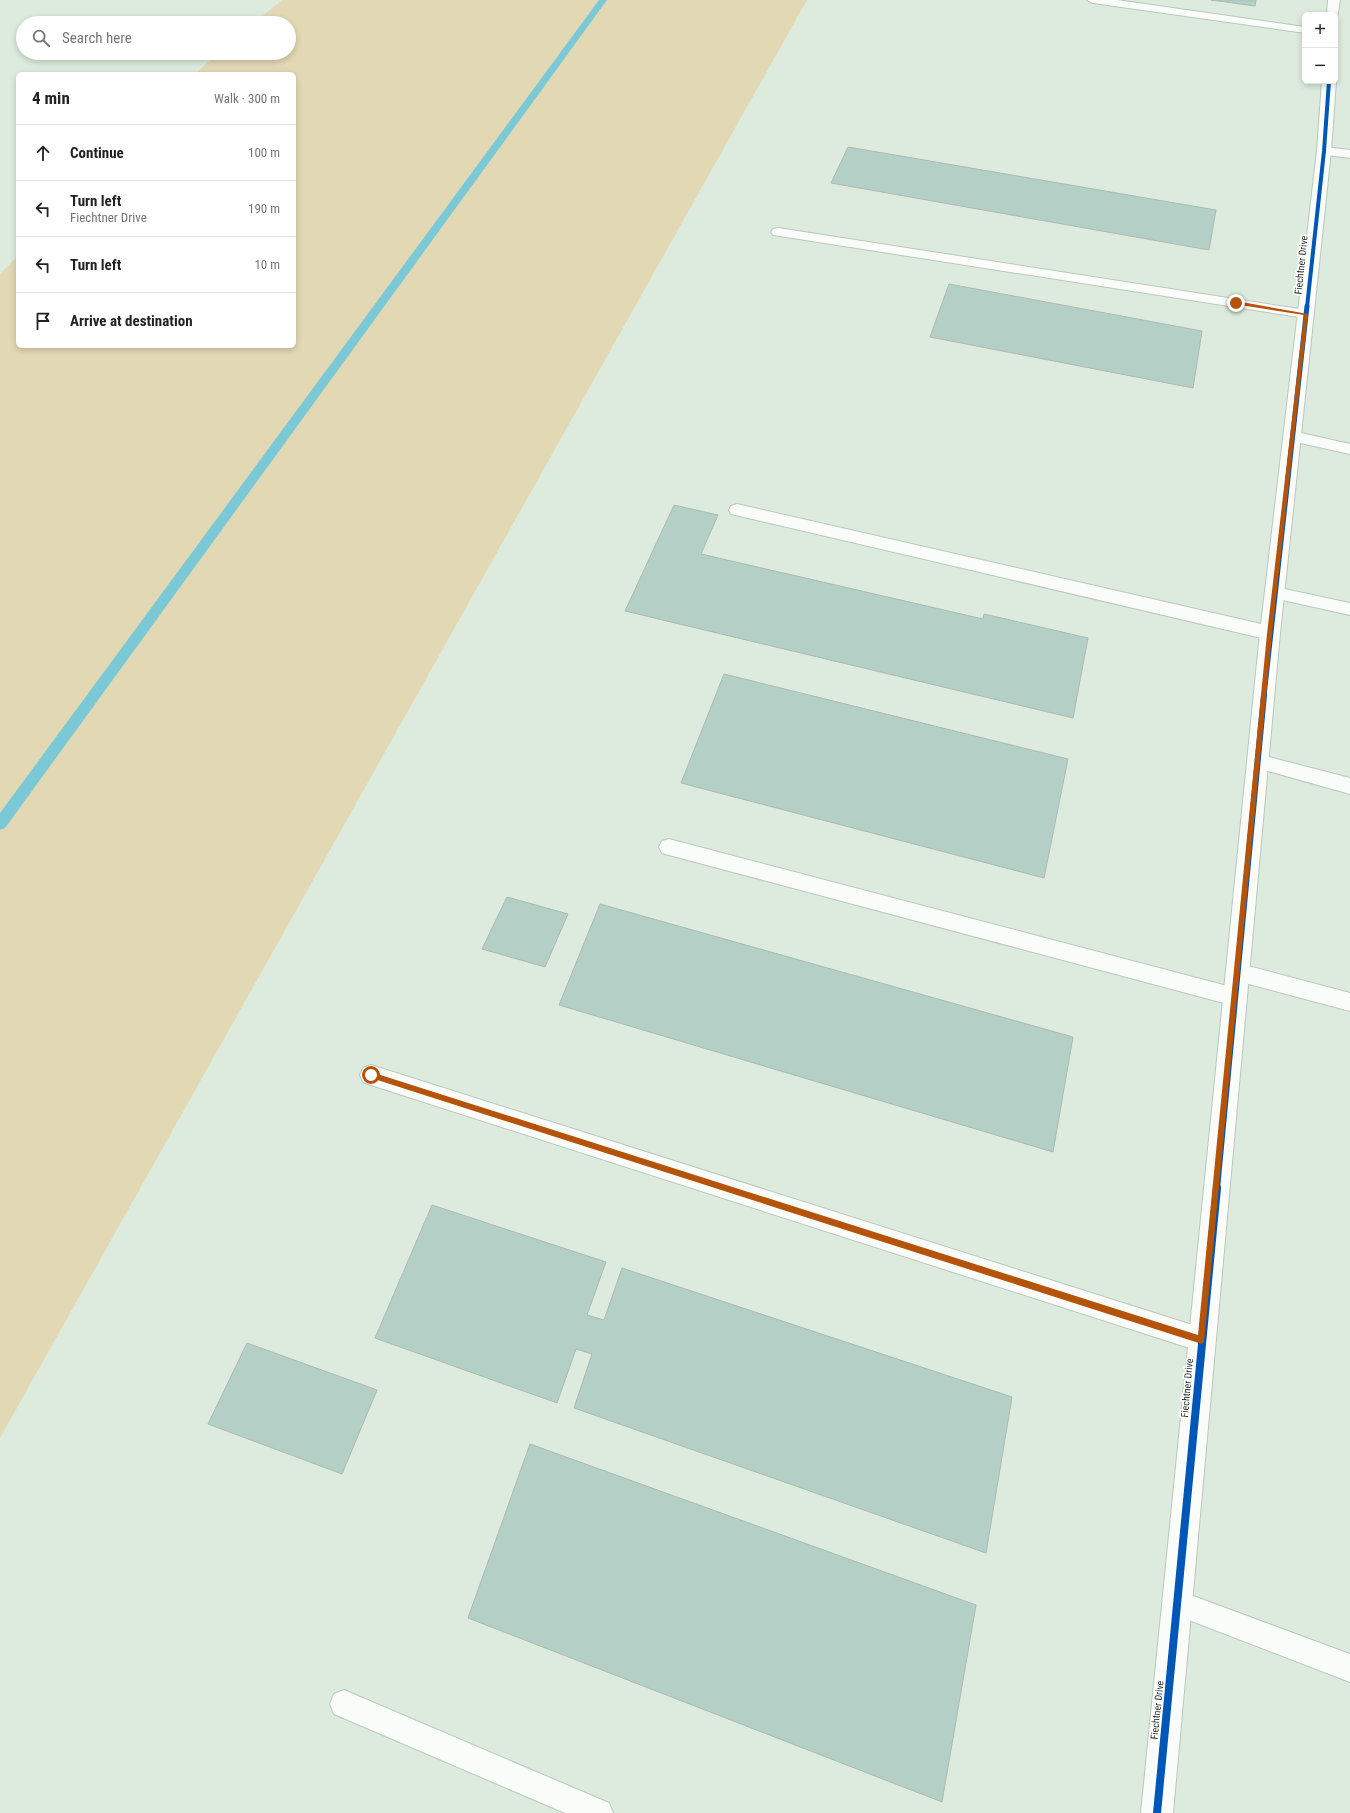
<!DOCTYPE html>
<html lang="en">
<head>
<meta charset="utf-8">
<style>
  :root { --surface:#fff; --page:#f6f6f6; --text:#222; --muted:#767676; --line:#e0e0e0 }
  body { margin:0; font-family:"Roboto Condensed",sans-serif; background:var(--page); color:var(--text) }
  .controls { position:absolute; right:12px; top:12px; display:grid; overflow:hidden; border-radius:6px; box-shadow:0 2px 6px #0003 }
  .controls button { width:36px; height:36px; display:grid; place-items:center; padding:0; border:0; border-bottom:1px solid var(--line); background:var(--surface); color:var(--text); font:20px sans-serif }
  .stop { position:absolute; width:12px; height:12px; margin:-9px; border:3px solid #b45309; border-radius:50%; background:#fff }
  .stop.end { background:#b45309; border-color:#fff; box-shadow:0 1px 4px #0008 }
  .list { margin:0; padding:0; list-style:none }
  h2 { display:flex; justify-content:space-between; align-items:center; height:52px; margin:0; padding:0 16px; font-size:17px }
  h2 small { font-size:13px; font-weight:400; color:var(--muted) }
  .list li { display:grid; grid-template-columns:26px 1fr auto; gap:12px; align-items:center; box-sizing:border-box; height:56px; padding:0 16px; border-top:1px solid var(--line) }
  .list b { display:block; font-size:15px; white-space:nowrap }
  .list p { margin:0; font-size:13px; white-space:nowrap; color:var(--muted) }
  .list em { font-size:13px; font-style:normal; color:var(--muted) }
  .icon { flex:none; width:22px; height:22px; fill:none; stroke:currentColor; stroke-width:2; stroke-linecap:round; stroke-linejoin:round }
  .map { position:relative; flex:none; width:1350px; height:1813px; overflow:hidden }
  .search { position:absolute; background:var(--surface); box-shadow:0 2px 6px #0003; left:16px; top:16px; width:280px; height:44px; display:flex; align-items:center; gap:10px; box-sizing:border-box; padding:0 14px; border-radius:22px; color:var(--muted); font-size:15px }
  .panel { position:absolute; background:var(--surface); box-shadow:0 2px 6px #0003; left:16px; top:72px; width:280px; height:276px; border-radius:6px }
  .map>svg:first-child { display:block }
  .green { fill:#e3d8b4 }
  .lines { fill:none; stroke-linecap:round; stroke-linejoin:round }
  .stream { fill:#7bc9d7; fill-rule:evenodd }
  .building { fill:#b3cfc6; stroke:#acbab3 }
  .service-casing { stroke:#bbc7bd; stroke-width:2 }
  .minor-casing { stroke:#bbc7bd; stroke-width:2 }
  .tertiary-casing { stroke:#bbc7bd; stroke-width:2 }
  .service { fill:#fafcfa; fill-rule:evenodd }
  .minor { fill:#fafcfa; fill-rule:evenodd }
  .tertiary { fill:#fafcfa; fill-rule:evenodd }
  .cycleway-far3-casing { stroke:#fff; stroke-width:5.5 }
  .cycleway-far2-casing { stroke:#fff; stroke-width:7 }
  .cycleway-far1-casing { stroke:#fff; stroke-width:8 }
  .cycleway-casing { stroke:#fff; stroke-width:10 }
  .cycleway-far3 { stroke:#0057b8; stroke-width:4 }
  .cycleway-far2 { stroke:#0057b8; stroke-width:5 }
  .cycleway-far1 { stroke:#0057b8; stroke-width:6 }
  .cycleway { stroke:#0057b8; stroke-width:8 }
  .route { fill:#b45309 }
  .labels { text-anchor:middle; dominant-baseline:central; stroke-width:3.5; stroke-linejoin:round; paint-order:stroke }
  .street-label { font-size:10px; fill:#212b23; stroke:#fff }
</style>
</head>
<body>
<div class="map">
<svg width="1350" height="1813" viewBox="0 0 1350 1813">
  <rect width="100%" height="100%" fill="#dcebde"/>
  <path class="green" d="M 282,0 L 807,0 L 0,1438 L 0,274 L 18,256 L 18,346 L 294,346 L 294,74 L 195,74 L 218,53 L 289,53 L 289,23 L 254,23 Z"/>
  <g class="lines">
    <path class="stream" d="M 599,0 L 607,0 L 5,828 L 0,830 L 0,813 Z"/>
  </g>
  <path class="building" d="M 1211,0 L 1256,0 L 1255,6 Z
    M 848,147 L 1216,210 L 1209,250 L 831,183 Z
    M 949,284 L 1202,331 L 1193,388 L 930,337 Z
    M 674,505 L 718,515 L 701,554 L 983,619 L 984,614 L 1088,638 L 1073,718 L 625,611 Z
    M 724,674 L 1068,759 L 1044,878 L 681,783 Z
    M 507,897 L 568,914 L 545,967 L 482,949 Z
    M 600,904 L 1073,1037 L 1053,1152 L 559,1005 Z
    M 432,1205 L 606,1262 L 587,1315 L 604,1320 L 622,1268 L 1012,1397 L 986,1553 L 574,1408 L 592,1354 L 576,1349 L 557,1403 L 375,1338 Z
    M 247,1343 L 377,1390 L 342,1474 L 208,1424 Z
    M 530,1444 L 976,1605 L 942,1802 L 468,1618 Z"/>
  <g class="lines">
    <defs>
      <path id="service" d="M 1087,0 L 1117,0 L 1305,27 L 1305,33 L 1093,3 Z
        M 778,228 L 1306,310 L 1311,311 L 1313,314 L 1311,317 L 1306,318 L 773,235 L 771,232 L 773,229 Z
        M 1292,431 L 1350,444 L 1350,454 L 1287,440 L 1284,436 L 1287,432 Z
        M 737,504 L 1270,626 L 1276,628 L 1279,633 L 1276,638 L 1270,640 L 731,514 L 729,510 L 731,506 Z
        M 1275,587 L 1350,603 L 1350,615 L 1269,597 L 1267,593 L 1269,589 Z
        M 1257,754 L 1350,778 L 1350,794 L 1250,766 L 1248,761 L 1250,756 Z
        M 669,839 L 1235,988 L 1242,990 L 1245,997 L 1242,1004 L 1235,1006 L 669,855 L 662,853 L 659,847 L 662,841 Z
        M 1237,963 L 1350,993 L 1350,1011 L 1230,979 L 1227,972 L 1230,965 Z
        M 371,1065 L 1202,1328 L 1211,1331 L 1214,1340 L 1211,1349 L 1202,1352 L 371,1085 L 363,1082 L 360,1075 L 363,1068 Z
        M 1177,1590 L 1350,1654 L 1350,1682 L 1168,1612 L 1164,1603 L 1168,1594 Z
        M 344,1690 L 609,1803 L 613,1813 L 565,1813 L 334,1714 L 330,1704 L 334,1694 Z"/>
      <path id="minor" d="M 1324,147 L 1350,150 L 1350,158 L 1319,154 L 1317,151 L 1319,148 Z"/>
      <path id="tertiary" d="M 1328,0 L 1340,0 L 1337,18 L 1335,18 L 1335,15 L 1327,15 Z
        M 1335,80 L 1336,81 L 1331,151 L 1280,633 L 1173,1813 L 1141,1813 L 1260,633 L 1317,151 L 1322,81 Z"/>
    </defs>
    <use href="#service" class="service-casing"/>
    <use href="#minor" class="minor-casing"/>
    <use href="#tertiary" class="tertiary-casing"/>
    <use href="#service" class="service"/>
    <use href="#minor" class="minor"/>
    <use href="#tertiary" class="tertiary"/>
    <defs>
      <path id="cycleway-far3" d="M 1307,307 L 1324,151 L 1329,81"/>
      <path id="cycleway-far2" d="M 1264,696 L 1307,306"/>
      <path id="cycleway-far1" d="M 1217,1189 L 1264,695"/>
      <path id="cycleway" d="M 1157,1813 L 1217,1188"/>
    </defs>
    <use href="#cycleway-far3" class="cycleway-far3-casing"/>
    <use href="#cycleway-far2" class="cycleway-far2-casing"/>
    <use href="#cycleway-far1" class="cycleway-far1-casing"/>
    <use href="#cycleway" class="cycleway-casing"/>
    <use href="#cycleway-far3" class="cycleway-far3"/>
    <use href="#cycleway-far2" class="cycleway-far2"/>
    <use href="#cycleway-far1" class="cycleway-far1"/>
    <use href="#cycleway" class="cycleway"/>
  </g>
  <path class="route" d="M 1236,301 L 1308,314 L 1272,634 L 1204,1342 L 1202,1344 L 368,1077 L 368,1073 L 371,1072 L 1198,1335 L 1267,634 L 1304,315 L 1234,304 Z"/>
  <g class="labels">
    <g class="street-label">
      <text transform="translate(1301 265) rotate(-84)">Fiechtner Drive</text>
      <text transform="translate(1187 1388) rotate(-85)">Fiechtner Drive</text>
      <text transform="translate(1157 1710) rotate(-84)">Fiechtner Drive</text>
    </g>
  </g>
</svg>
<div class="controls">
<button>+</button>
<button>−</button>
</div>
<div class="stop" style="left:371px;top:1075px"></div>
<div class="stop end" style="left:1236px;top:303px"></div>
<div class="search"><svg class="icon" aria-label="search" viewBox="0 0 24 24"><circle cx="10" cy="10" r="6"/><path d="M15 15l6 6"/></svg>Search here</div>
<section class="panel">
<h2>4 min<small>Walk · 300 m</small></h2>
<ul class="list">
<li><svg class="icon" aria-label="ahead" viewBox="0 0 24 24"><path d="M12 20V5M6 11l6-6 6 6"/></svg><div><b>Continue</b></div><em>100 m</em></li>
<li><svg class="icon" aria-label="left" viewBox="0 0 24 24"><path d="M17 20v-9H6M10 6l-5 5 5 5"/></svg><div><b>Turn left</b><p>Fiechtner Drive</p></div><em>190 m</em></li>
<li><svg class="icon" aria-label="left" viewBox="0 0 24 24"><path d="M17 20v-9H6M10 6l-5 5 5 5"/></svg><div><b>Turn left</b></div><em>10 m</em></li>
<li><svg class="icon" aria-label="arrive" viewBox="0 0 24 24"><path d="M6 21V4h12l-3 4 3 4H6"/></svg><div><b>Arrive at destination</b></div></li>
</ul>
</section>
</div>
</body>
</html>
